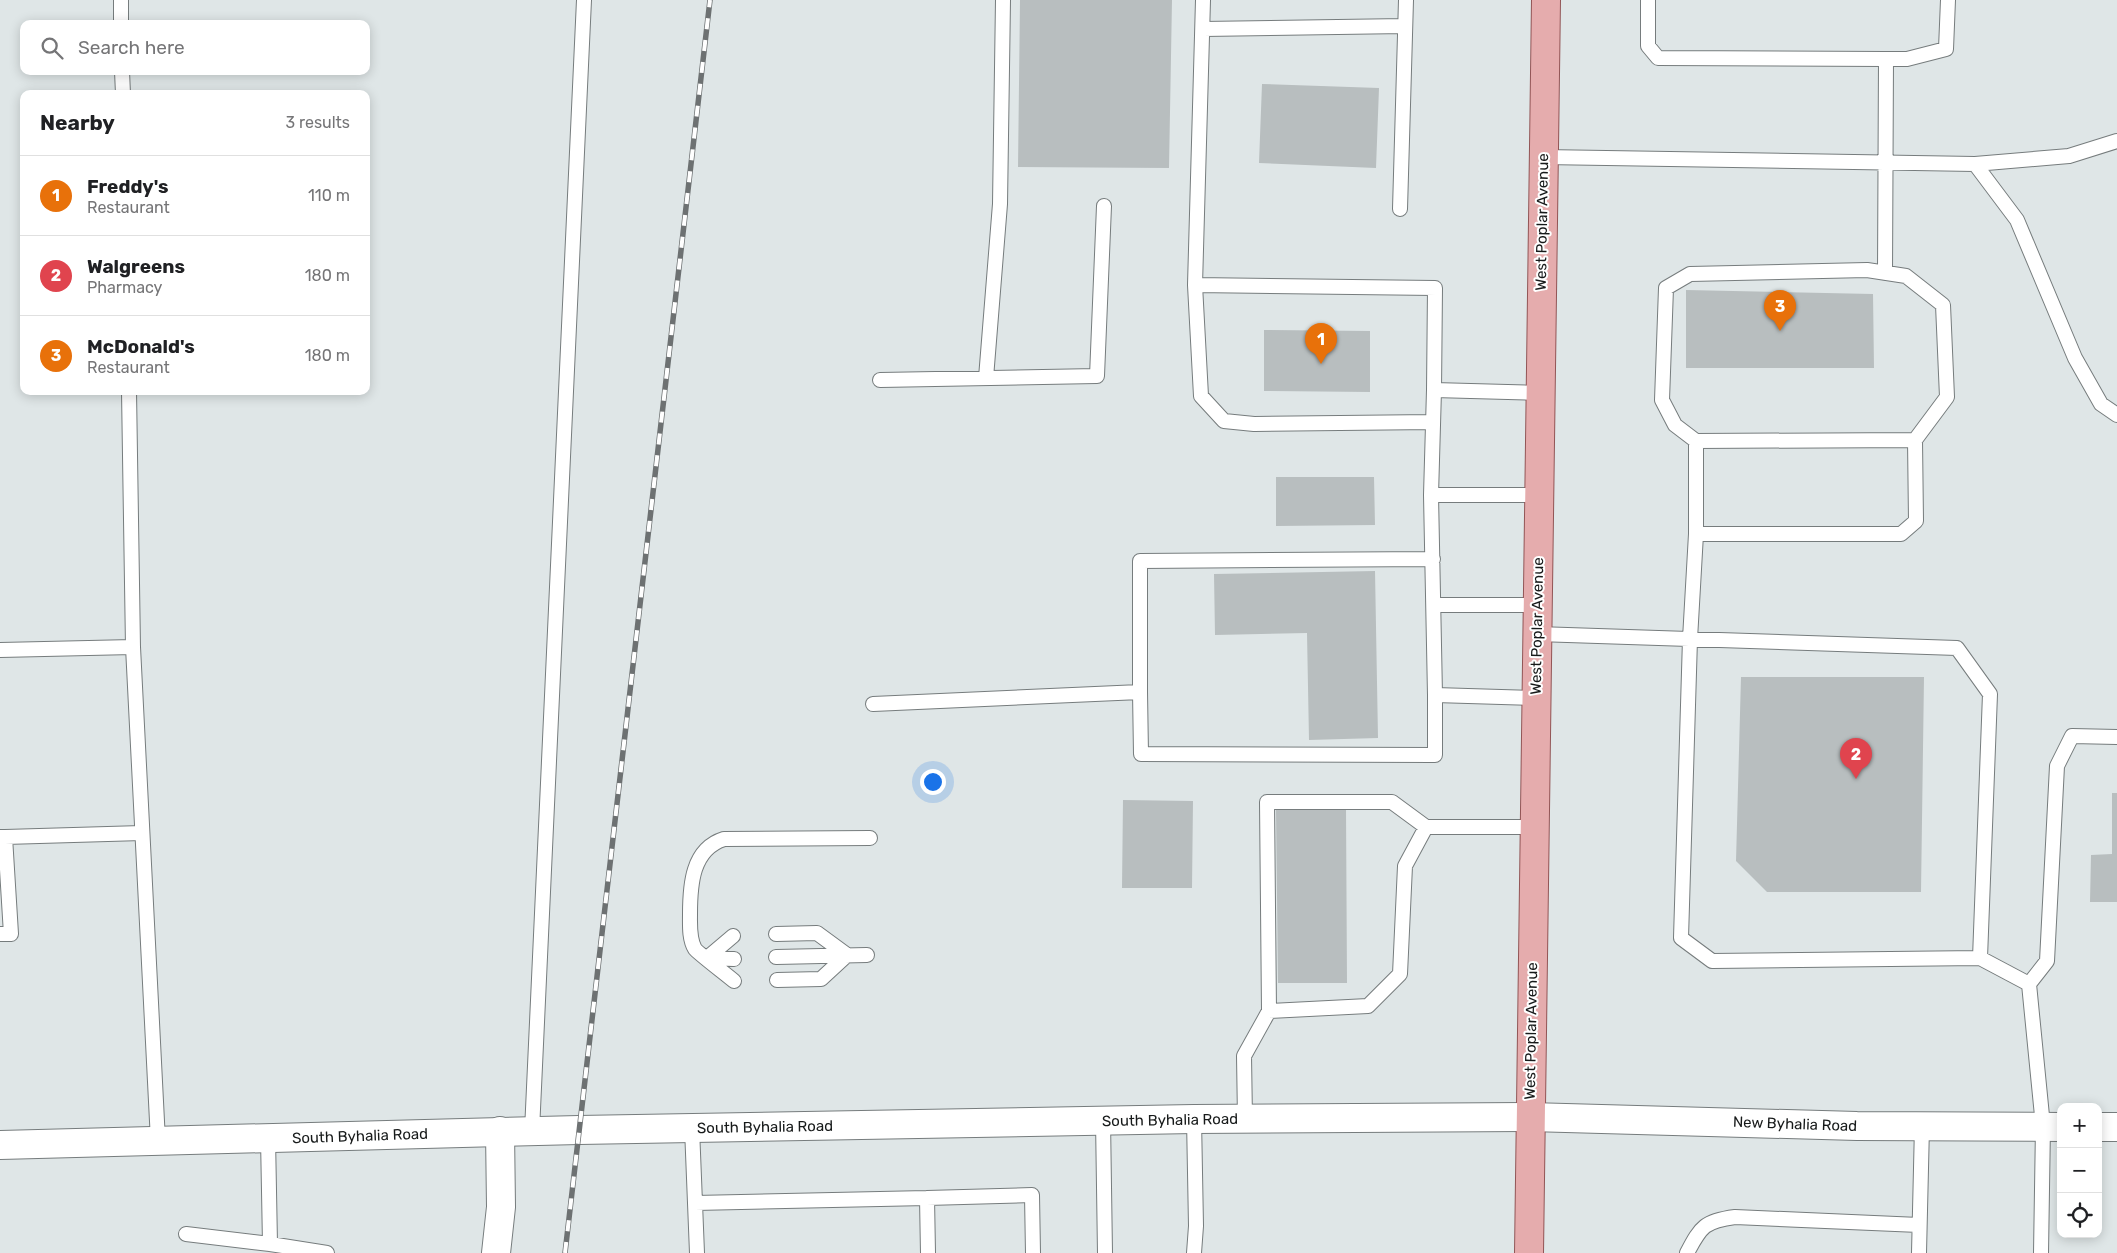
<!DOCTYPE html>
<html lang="en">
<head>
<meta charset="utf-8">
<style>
  :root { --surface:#fff; --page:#f2f2f2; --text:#202124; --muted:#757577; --line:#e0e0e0; --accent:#0f766e }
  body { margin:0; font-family:Rubik,sans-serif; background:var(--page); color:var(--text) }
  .controls { position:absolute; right:15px; bottom:15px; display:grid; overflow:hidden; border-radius:10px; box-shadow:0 2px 12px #0003 }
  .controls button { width:45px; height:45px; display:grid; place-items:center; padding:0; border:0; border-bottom:1px solid var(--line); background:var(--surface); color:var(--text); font:25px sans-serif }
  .you { position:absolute; left:932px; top:781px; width:18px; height:18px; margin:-12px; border:4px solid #fff; border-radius:50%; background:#1a73e8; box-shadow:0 0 0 8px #1a73e833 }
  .badge { display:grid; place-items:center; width:32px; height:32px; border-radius:50%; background:var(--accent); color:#fff; font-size:16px; font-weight:700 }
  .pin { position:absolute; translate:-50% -41px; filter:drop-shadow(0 1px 2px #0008) }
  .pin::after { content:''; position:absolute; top:26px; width:18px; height:15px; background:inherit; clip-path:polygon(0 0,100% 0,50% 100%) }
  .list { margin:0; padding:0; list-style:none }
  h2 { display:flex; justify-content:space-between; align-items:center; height:65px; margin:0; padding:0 20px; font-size:21px }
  h2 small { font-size:16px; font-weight:400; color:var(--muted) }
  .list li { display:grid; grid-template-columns:32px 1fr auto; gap:15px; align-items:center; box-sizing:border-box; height:80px; padding:0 20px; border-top:1px solid var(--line) }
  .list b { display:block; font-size:19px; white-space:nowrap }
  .list p { margin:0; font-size:16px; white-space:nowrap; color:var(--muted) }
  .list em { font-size:16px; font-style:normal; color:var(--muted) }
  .icon { flex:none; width:28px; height:28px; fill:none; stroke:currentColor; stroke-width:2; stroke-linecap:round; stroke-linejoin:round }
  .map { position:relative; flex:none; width:2117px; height:1253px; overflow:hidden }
  .search { position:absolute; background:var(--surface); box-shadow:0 2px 12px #0003; left:20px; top:20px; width:350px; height:55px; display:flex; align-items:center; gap:12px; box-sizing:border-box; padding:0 18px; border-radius:10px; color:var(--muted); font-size:19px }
  .panel { position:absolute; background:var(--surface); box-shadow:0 2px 12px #0003; left:20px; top:90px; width:350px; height:305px; border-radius:10px }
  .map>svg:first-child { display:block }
  .building { fill:#b8bebf }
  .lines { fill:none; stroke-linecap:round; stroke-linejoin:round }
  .service-casing { stroke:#767c7d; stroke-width:16 }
  .minor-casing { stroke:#767c7d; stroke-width:30 }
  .secondary-casing { stroke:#767c7d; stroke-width:30 }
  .primary-casing { stroke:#925556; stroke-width:30 }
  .service { stroke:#fff; stroke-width:14 }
  .minor { stroke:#fff; stroke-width:28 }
  .secondary { stroke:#fff; stroke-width:28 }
  .primary { stroke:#e5acad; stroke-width:28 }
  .rail-casing { stroke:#6d7172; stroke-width:5.5 }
  .rail { stroke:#fff; stroke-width:4; stroke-dasharray:11; stroke-linecap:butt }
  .labels { text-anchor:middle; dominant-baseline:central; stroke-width:4; stroke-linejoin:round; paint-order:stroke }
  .street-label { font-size:15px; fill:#171a1a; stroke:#fff }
</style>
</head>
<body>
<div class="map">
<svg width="2117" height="1253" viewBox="0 0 2117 1253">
  <rect width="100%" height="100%" fill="#dfe6e7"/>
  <path class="building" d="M 1020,0 L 1172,0 L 1169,168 L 1018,167 Z
    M 1262,84 L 1379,88 L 1376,168 L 1259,163 Z
    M 1686,290 L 1873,294 L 1874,368 L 1686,368 Z
    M 1264,330 L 1370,331 L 1370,392 L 1264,391 Z
    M 1276,477 L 1374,477 L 1375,525 L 1276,526 Z
    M 1375,571 L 1378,738 L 1309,740 L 1307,633 L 1215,635 L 1214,574 Z
    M 1741,677 L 1924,677 L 1921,892 L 1767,892 L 1736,861 Z
    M 2112,793 L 2117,793 L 2117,902 L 2090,902 L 2091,855 L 2112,854 Z
    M 1123,800 L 1193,801 L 1192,888 L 1122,888 Z
    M 1346,809 L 1347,983 L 1278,983 L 1276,810 Z"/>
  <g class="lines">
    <defs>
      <path id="service" d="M 121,0 L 121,24
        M 1203,0 L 1195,285 L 1435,288 L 1434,390 L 1540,393
        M 1648,0 L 1648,46 L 1658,58 L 1886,59 L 1885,273
        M 1203,29 L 1405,26
        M 1886,59 L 1907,59 L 1946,49 L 1948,0
        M 122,71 L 123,94
        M 1543,157 L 1975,164 L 2017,220 L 2075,358 L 2101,404 L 2117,415
        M 1975,164 L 2069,156 L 2117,141
        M 1400,209 L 1406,0
        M 1195,285 L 1201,396 L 1224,421 L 1254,424 L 1433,422
        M 986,378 L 1000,204 L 1003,0
        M 880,380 L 1097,376 L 1104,206
        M 1434,390 L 1431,495 L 1435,695 L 1536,698
        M 129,391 L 133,647
        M 1431,495 L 1539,495
        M 1696,534 L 1901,534 L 1916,521 L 1915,440 L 1947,397 L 1943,305 L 1906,276 L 1867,270 L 1690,274 L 1666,288 L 1662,400 L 1675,425 L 1696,441 L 1915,440
        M 1435,605 L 1537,605
        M 1537,634 L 1957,648 L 1990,694 L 1980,958 L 1712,961 L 1681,938 L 1690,639 L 1696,534 L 1696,441
        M 0,650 L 133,647 L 158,1141
        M 1140,692 L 1140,561 L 1433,559
        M 873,704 L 1140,692 L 1141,754 L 1435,755 L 1435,695
        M 0,837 L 5,837 L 11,934 L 0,934
        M 5,837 L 142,833
        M 776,934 L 817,933 L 847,955
        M 776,957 L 867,955
        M 707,958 L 733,936
        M 707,958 L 734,959
        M 1980,958 L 2029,984
        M 777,980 L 821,979 L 847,955
        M 734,981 C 727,975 698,953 695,949 C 689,939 690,925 690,914 C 690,885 692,849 724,839 L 870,838
        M 1269,1011 L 1267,802 L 1392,802 L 1426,827
        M 1245,1119 L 1244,1056 L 1269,1011 L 1368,1006 L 1400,974 L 1405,866 L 1426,827 L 1534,827
        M 1103,1120 L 1105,1253
        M 692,1128 L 697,1253
        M 532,1131 L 584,0
        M 268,1138 L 270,1244 L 327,1253
        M 695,1203 L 927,1198
        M 186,1234 L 270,1244
        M 928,1253 L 927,1198 L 1032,1195 L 1033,1253
        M 1194,1253 L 1196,1226 L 1194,1119
        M 1687,1253 C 1701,1226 1705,1221 1735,1217 L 1919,1225
        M 1919,1253 L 1922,1126
        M 2041,1253 L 2043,1126 L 2029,984 L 2047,961 L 2057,766 L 2072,736 L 2117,737"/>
      <path id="minor" d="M 496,1253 L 501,1207 L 500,1131"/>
      <path id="secondary" d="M 2098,1127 L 2117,1127
        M 0,1145 L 579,1130 L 1194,1119 L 1530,1117 L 1857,1126 L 2061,1127"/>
      <path id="primary" d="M 1529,1253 L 1546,0"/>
    </defs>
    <use href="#service" class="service-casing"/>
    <use href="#minor" class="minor-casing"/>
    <use href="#secondary" class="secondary-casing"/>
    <use href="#primary" class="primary-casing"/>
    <use href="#service" class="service"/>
    <use href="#minor" class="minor"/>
    <use href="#secondary" class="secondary"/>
    <use href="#primary" class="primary"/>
    <defs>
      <path id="rail" d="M 565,1253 L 710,0"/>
    </defs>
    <use href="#rail" class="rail-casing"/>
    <use href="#rail" class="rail"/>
  </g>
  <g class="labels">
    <g class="street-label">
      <text transform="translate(1542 222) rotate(-89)">West Poplar Avenue</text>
      <text transform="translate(1537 626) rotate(-89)">West Poplar Avenue</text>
      <text transform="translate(1531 1031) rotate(-89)">West Poplar Avenue</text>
      <text transform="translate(1170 1120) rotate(-1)">South Byhalia Road</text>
      <text transform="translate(1795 1124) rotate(2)">New Byhalia Road</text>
      <text transform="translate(765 1127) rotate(-1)">South Byhalia Road</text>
      <text transform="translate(360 1136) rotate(-2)">South Byhalia Road</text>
    </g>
  </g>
</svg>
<div class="controls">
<button>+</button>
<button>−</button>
<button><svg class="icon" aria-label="locate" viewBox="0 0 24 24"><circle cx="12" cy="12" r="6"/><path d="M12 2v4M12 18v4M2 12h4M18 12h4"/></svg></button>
</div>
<div class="you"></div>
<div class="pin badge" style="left:1321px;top:364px;background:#e8710a">1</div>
<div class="pin badge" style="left:1856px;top:779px;background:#e0444e">2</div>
<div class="pin badge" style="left:1780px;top:331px;background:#e8710a">3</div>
<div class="search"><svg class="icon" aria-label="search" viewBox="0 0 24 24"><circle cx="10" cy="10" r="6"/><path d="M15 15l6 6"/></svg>Search here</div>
<section class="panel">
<h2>Nearby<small>3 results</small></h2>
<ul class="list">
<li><span class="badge" style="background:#e8710a">1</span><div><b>Freddy's</b><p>Restaurant</p></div><em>110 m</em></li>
<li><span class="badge" style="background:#e0444e">2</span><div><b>Walgreens</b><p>Pharmacy</p></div><em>180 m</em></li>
<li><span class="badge" style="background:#e8710a">3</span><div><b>McDonald's</b><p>Restaurant</p></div><em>180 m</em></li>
</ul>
</section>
</div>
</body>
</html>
